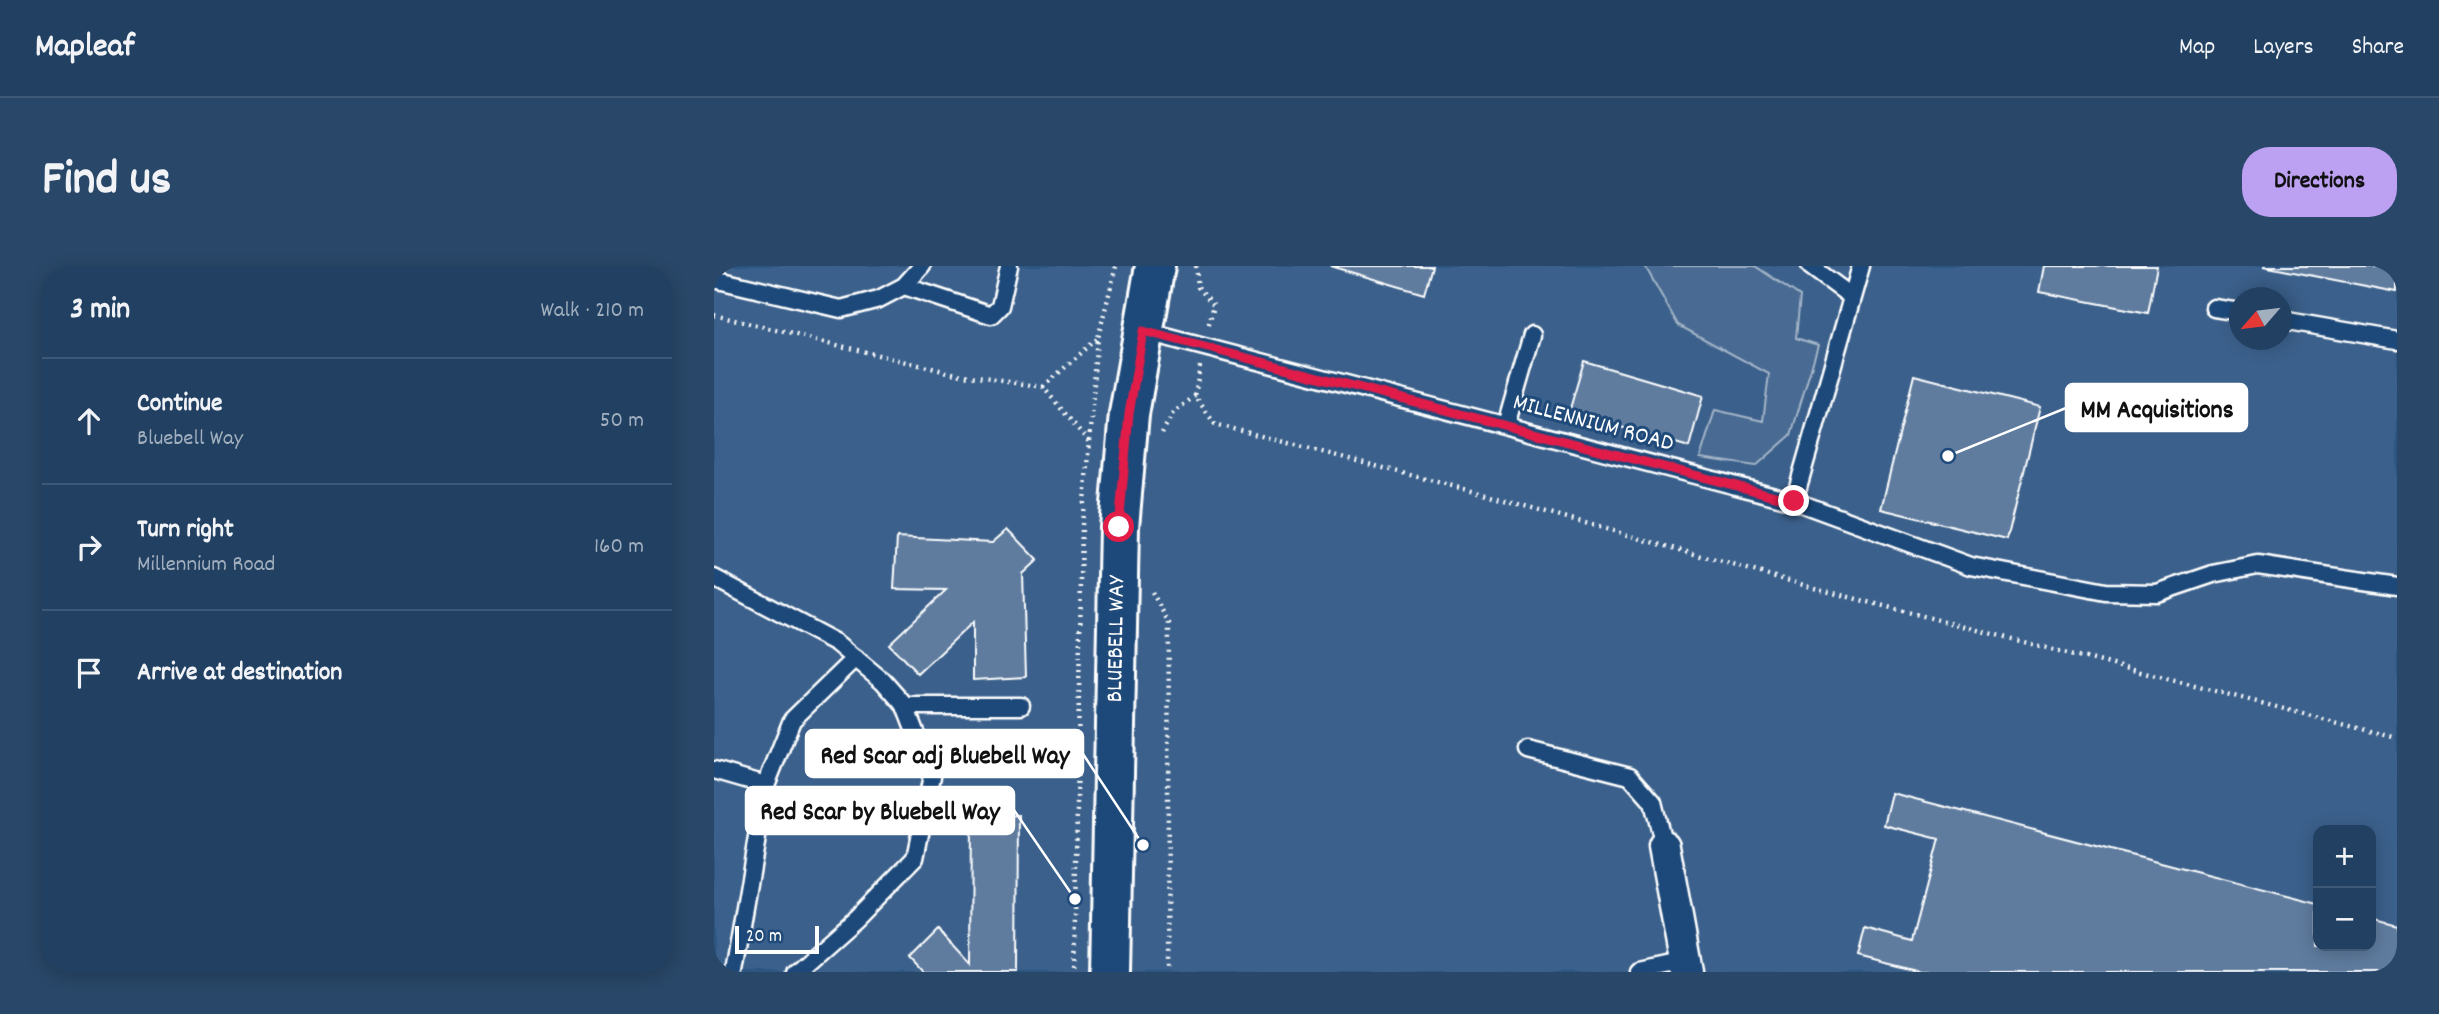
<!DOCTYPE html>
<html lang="en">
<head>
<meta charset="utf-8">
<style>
  :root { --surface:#214062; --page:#294768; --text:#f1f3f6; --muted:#a2afbe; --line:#3e5977; --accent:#bca0f2 }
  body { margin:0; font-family:Dekko,sans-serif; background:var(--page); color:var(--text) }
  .controls { position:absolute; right:21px; bottom:21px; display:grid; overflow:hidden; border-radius:14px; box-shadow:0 4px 18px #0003 }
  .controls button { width:63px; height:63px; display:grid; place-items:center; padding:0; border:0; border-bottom:2px solid var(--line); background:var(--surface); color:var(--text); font:35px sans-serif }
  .compass { position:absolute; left:1515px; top:21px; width:63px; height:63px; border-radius:50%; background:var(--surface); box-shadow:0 4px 18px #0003; rotate:242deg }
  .scale { position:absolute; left:21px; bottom:18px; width:84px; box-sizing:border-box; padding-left:7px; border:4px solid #fff; border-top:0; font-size:19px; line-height:24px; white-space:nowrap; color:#fff; -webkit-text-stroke:5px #1f4a7a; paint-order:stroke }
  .stop { position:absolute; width:21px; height:21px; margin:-16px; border:5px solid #e11d48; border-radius:50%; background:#fff }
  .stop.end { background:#e11d48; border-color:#fff; box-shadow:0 2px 7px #0008 }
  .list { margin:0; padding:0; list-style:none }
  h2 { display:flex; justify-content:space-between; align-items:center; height:91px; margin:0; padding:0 28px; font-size:30px }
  h2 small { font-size:23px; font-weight:400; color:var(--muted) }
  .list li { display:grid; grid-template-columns:46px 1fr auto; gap:21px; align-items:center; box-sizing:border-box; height:126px; padding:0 28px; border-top:2px solid var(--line) }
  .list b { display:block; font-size:26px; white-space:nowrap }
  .list p { margin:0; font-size:23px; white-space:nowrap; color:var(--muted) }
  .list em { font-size:23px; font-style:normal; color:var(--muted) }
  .icon { flex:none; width:38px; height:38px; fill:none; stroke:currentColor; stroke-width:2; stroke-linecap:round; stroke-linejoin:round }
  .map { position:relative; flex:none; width:1683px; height:706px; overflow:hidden; border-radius:28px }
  header { display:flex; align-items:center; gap:42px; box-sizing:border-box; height:98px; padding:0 35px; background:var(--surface); border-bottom:2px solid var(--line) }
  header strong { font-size:33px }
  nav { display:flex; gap:38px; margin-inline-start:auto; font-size:24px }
  .intro { display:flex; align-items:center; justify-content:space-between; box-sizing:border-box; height:168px; padding:0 42px }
  h1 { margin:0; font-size:49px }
  .button { padding:18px 32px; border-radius:28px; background:var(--accent); color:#111; font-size:24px; font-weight:700 }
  main { display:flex; gap:42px; padding:0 42px }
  aside { flex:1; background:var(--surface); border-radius:28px; box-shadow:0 4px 18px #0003 }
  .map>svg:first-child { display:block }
  .built { fill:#3b618b; fill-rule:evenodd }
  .green { fill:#486b92; stroke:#a4b5c8; stroke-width:2 }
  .building { fill:#5e7c9f; stroke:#fff; stroke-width:2 }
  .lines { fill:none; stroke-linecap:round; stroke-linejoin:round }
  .lane-casing { stroke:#fff; stroke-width:21 }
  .street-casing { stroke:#fff; stroke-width:35 }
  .secondary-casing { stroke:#fff; stroke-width:44 }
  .path { stroke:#fff; stroke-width:4.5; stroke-dasharray:2 5; stroke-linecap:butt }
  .lane { stroke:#1f4a7a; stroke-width:16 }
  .street { stroke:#1f4a7a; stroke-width:30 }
  .secondary { stroke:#1f4a7a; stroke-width:38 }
  .route { stroke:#e11d48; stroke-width:9 }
  .labels { text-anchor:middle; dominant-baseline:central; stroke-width:6; stroke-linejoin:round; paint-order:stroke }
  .street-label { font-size:24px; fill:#fff; stroke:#1f4a7a }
  .leader { fill:none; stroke:#fff; stroke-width:2.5 }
  .callout-dot { fill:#fff; stroke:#1f4a7a; stroke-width:2.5 }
  .callout { fill:#fff; stroke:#fff; stroke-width:2.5 }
  .callout-label { font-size:26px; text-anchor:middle; font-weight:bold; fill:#111 }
</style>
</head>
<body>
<header>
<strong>Mapleaf</strong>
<nav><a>Map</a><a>Layers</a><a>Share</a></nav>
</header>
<div class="intro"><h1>Find us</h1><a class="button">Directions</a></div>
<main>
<aside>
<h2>3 min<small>Walk · 210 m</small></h2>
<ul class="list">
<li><svg class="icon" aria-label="ahead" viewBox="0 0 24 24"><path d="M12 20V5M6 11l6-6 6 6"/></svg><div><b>Continue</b><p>Bluebell Way</p></div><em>50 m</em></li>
<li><svg class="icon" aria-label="right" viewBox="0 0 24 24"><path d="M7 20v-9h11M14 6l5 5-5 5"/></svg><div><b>Turn right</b><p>Millennium Road</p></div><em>160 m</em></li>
<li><svg class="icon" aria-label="arrive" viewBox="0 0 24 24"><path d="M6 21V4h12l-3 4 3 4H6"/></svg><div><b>Arrive at destination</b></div></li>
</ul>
</aside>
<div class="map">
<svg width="1683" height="706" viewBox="0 0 1683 706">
  <rect width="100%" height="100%" fill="#2c5582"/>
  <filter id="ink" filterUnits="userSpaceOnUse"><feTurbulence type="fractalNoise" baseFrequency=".0143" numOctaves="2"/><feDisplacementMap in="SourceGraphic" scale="14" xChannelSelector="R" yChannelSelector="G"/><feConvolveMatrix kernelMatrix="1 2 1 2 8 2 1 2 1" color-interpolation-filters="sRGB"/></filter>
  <g filter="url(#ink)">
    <path class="built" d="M 0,0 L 1683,0 L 1683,706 L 0,706 ZM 1526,32 L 1568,32 L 1568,74 L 1526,74 ZM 1604,564 L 1657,564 L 1657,680 L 1604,680 Z"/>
    <path class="green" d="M 931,0 L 1041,0 L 1086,30 L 1082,72 L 1104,79 L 1077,169 L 1042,200 L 986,192 L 1001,144 L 1049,155 L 1055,108 L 964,59 Z"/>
    <path class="building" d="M 616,0 L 718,0 L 710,28 Z
      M 1330,0 L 1443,0 L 1434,47 L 1325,26 Z
      M 1549,0 L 1683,0 L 1683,26 Z
      M 870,95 L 989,130 L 975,181 L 855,146 Z
      M 1200,109 L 1326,141 L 1293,274 L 1167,243 Z
      M 294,263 L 324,294 L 309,308 L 312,411 L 259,414 L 259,356 L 204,408 L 175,378 L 232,324 L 180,323 L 183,271 L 279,276 Z
      M 1178,527 L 1604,638 L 1604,680 L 1657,680 L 1657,652 L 1683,659 L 1683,706 L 1206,706 L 1144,690 L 1151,662 L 1198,675 L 1225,573 L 1170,559 Z
      M 305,549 L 304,706 L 209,706 L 196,692 L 224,664 L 256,699 L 257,551 Z"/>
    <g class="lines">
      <defs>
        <path id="lane" d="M 1096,0 L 1138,31
          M 0,13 L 127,43 L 165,33 L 190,20 L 208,0
          M 190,20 L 277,49 L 286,40 L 295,0
          M 1500,42 L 1526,46
          M 1568,54 L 1683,74
          M 429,65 L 1080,235 L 1147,0
          M 792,159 L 818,69
          M 1080,235 L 1257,300 L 1392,326 L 1443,327 L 1499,308 L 1544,299 L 1683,320
          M 0,312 L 123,377 L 169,415 L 191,440 L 218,510 L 201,592 L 141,653 L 81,706
          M 191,440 L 307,440
          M 814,484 L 916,510 L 939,536 L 950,580
          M 0,504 L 52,519
          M 20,706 L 52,519 L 78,454 L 142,392
          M 925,706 L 971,696"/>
        <path id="street" d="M 950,580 L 973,706"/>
        <path id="secondary" d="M 396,706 L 405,261 L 415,148 L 441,0"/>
      </defs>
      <use href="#lane" class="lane-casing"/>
      <use href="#street" class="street-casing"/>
      <use href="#secondary" class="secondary-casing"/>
      <path class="path" d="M 482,0 L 484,21 L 500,39 L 494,61
        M 0,49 L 242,108 L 329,121 L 375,176 L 368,259 L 360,706
        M 486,100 L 481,130 L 501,158 L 769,228 L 1100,322 L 1683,472
        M 329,121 L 383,73
        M 448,167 L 459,147 L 481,130
        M 375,175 L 384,72 L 402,0
        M 438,326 L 455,357 L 453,706"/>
      <use href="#lane" class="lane"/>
      <use href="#street" class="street"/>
      <use href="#secondary" class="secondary"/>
    </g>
  </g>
  <g class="lines" filter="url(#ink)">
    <path class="route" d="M 405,261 L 415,148 L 429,65 L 1080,235"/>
  </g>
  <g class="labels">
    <g class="street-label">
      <text transform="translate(879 158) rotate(15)">MILLENNIUM ROAD</text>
      <text transform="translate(403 373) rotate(-89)">BLUEBELL WAY</text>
    </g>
  </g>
  <path class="leader" d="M1234 190L1352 142M429 579L369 488M361 633L300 544"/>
  <g class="callout-dot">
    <circle cx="1234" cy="190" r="7"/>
    <circle cx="429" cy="579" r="7"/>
    <circle cx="361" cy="633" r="7"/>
  </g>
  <g class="callout">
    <rect x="1352" y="118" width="181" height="47" rx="7"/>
    <rect x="92" y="464" width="277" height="47" rx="7"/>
    <rect x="32" y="521" width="268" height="47" rx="7"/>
  </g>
  <g class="callout-label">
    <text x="1443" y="151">MM Acquisitions</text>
    <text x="231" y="497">Red Scar adj Bluebell Way</text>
    <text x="166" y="553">Red Scar by Bluebell Way</text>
  </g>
</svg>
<div class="controls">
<button>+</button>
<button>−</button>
</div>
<svg class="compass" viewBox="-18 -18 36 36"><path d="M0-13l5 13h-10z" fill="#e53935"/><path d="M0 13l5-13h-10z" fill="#a2afbe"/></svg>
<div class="scale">20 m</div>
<div class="stop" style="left:405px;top:261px"></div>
<div class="stop end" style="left:1080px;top:235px"></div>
</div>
</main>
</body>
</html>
